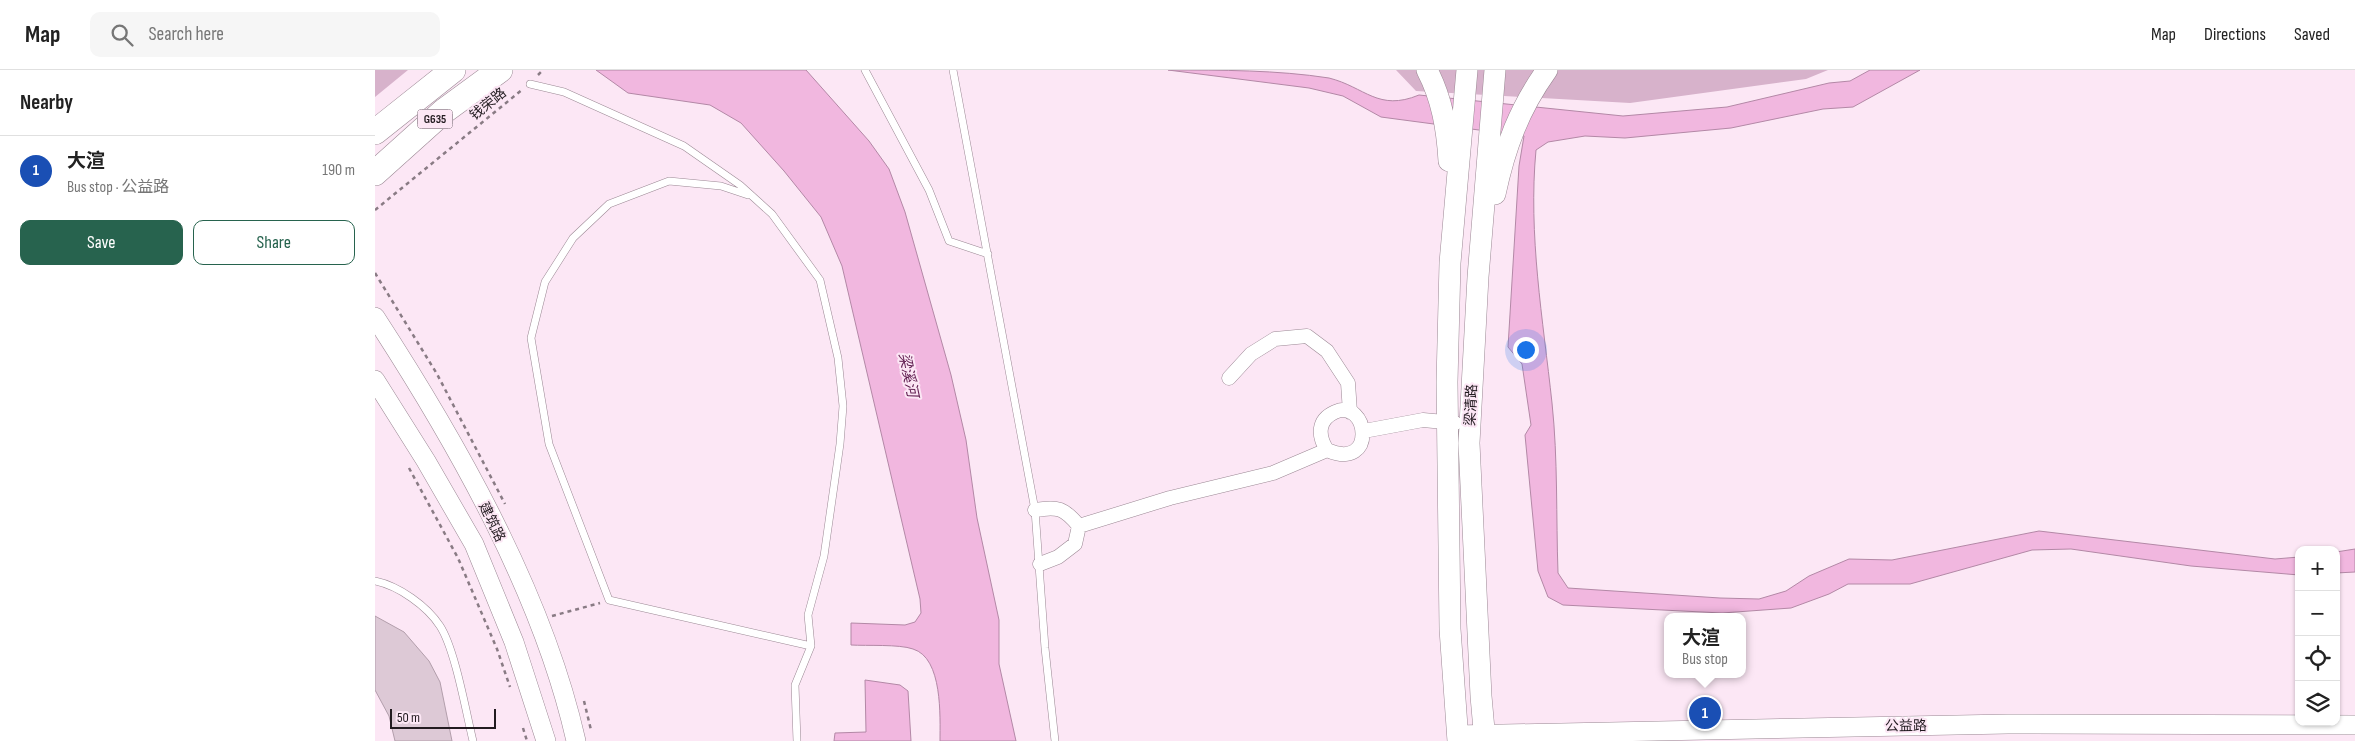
<!DOCTYPE html>
<html lang="en">
<head>
<meta charset="utf-8">
<style>
  :root { --surface:#fff; --page:#f6f6f6; --text:#222; --muted:#767676; --line:#e0e0e0; --accent:#27634e }
  body { margin:0; font-family:"Sofia Sans Condensed","Noto Sans SC",sans-serif; background:var(--page); color:var(--text) }
  .controls { position:absolute; right:15px; bottom:15px; display:grid; overflow:hidden; border-radius:10px; box-shadow:0 1px 4px #0004 }
  .controls button { width:45px; height:45px; display:grid; place-items:center; padding:0; border:0; border-bottom:1px solid var(--line); background:var(--surface); color:var(--text); font:25px sans-serif }
  .scale { position:absolute; left:15px; bottom:12px; width:106px; box-sizing:border-box; padding-left:5px; border:2px solid #221b20; border-top:0; font-size:14px; line-height:18px; white-space:nowrap; color:#221b20; -webkit-text-stroke:4px #fce7f5; paint-order:stroke }
  .you { position:absolute; left:1150px; top:279px; width:18px; height:18px; margin:-12px; border:4px solid #fff; border-radius:50%; background:#1a73e8; box-shadow:0 0 0 8px #1a73e833 }
  .badge { display:grid; place-items:center; width:32px; height:32px; border-radius:50%; background:var(--accent); color:#fff; font-size:16px; font-weight:700 }
  .pin { position:absolute; translate:-50% -50%; border:2px solid #fff; box-shadow:0 1px 5px #0006 }
  .popup { position:absolute; left:1289px; top:543px; width:82px; height:65px; box-sizing:border-box; display:grid; place-content:center; border-radius:10px; background:var(--surface); filter:drop-shadow(0 1px 4px #0005); font-size:16px; white-space:nowrap; color:var(--muted) }
  .popup b { font-size:19px; color:var(--text) }
  .popup::after { content:''; position:absolute; left:50%; top:100%; margin-left:-10px; border:10px solid transparent; border-top-color:var(--surface) }
  .list { margin:0; padding:0; list-style:none }
  h2 { display:flex; justify-content:space-between; align-items:center; height:65px; margin:0; padding:0 20px; font-size:21px }
  h2 small { font-size:16px; font-weight:400; color:var(--muted) }
  .list li { display:grid; grid-template-columns:32px 1fr auto; gap:15px; align-items:center; box-sizing:border-box; height:70px; padding:0 20px; border-top:1px solid var(--line) }
  .list b { display:block; font-size:19px; white-space:nowrap }
  .list p { margin:0; font-size:16px; white-space:nowrap; color:var(--muted) }
  .list em { font-size:16px; font-style:normal; color:var(--muted) }
  .actions { display:flex; gap:10px; padding:15px 20px }
  .actions a { flex:1; padding:11px 0; border:1px solid var(--accent); border-radius:10px; text-align:center; font-size:18px; color:var(--accent) }
  .actions .main { background:var(--accent); color:#fff }
  .icon { flex:none; width:28px; height:28px; fill:none; stroke:currentColor; stroke-width:2; stroke-linecap:round; stroke-linejoin:round }
  .map { position:relative; flex:none; width:1980px; height:671px; overflow:hidden }
  header { display:flex; align-items:center; gap:30px; box-sizing:border-box; height:70px; padding:0 25px; background:var(--surface); border-bottom:1px solid var(--line) }
  header strong { font-size:24px }
  nav { display:flex; gap:28px; margin-inline-start:auto; font-size:18px }
  .search { width:350px; height:45px; background:var(--page); display:flex; align-items:center; gap:12px; box-sizing:border-box; padding:0 18px; border-radius:10px; color:var(--muted); font-size:19px }
  main { display:flex }
  aside { flex:1; background:var(--surface) }
  .map>svg:first-child { display:block }
  .green { fill:#d7b2cb }
  .water { fill:#f1b7df; stroke:#b388a6 }
  .building { fill:#ddc9d6; stroke:#b29eab }
  .lines { fill:none; stroke-linecap:round; stroke-linejoin:round }
  .lane-casing { stroke:#9b8894; stroke-width:8 }
  .street-casing { stroke:#9b8894; stroke-width:15 }
  .secondary-casing { stroke:#9b8894; stroke-width:20 }
  .primary-casing { stroke:#9b8894; stroke-width:22 }
  .highway-casing { stroke:#9b8894; stroke-width:26 }
  .path { stroke:#897b84; stroke-width:2.5; stroke-dasharray:4 4; stroke-linecap:butt }
  .lane { stroke:#fff; stroke-width:7 }
  .street { stroke:#fff; stroke-width:14 }
  .secondary { stroke:#fff; stroke-width:19 }
  .primary { stroke:#fff; stroke-width:21 }
  .highway { stroke:#fff; stroke-width:25 }
  .labels { text-anchor:middle; dominant-baseline:central; stroke-width:4; stroke-linejoin:round; paint-order:stroke }
  .shield { fill:#fce7f5; stroke:#635860; stroke-width:1 }
  .shield-label { font-size:12px; font-weight:bold; fill:#221b20 }
  .street-label { font-size:14px; fill:#221b20; stroke:#fce7f5 }
  .water-label { font-size:15px; font-style:italic; fill:#611f51; stroke:#fce7f5 }
</style>
</head>
<body>
<header>
<strong>Map</strong>
<div class="search"><svg class="icon" aria-label="search" viewBox="0 0 24 24"><circle cx="10" cy="10" r="6"/><path d="M15 15l6 6"/></svg>Search here</div>
<nav><a>Map</a><a>Directions</a><a>Saved</a></nav>
</header>
<main>
<aside>
<h2>Nearby<small></small></h2>
<ul class="list">
<li><span class="badge" style="background:#1a4fb4">1</span><div><b>大渲</b><p>Bus stop · 公益路</p></div><em>190 m</em></li>
</ul>
<div class="actions"><a class="main">Save</a><a>Share</a></div>
</aside>
<div class="map">
<svg width="1980" height="671" viewBox="0 0 1980 671">
  <rect width="100%" height="100%" fill="#fce7f5"/>
  <path class="green" d="M 0,0 L 33,0 L 0,27 Z
    M 1021,0 L 1453,0 L 1431,9 L 1255,33 L 1041,21 Z"/>
  <path class="water" d="M 221,0 L 431,0 L 494,71 L 514,99 L 530,142 L 576,305 L 591,370 L 602,448 L 624,550 L 624,594 L 641,671 L 565,671 C 565,647 568,588 538,579 C 524,574 492,576 476,575 L 476,553 L 530,555 L 540,552 L 546,543 L 545,529 L 467,196 L 446,147 L 409,101 L 366,53 L 335,35 L 253,23 Z
    M 793,0 C 846,0 903,0 954,8 C 990,17 1003,42 1044,25 L 1248,46 L 1352,37 L 1454,13 L 1475,11 L 1495,0 L 1545,0 L 1478,37 L 1448,39 L 1356,58 L 1250,68 L 1210,66 L 1173,72 L 1161,80 C 1153,165 1168,249 1177,333 C 1183,389 1181,447 1183,503 L 1193,518 L 1345,528 L 1384,529 L 1411,521 L 1434,506 L 1474,489 L 1517,490 L 1664,461 L 1900,489 L 1924,487 L 1924,505 L 1816,496 L 1696,479 L 1657,480 L 1535,514 L 1473,514 L 1454,524 L 1416,538 L 1347,543 L 1188,535 L 1173,527 L 1163,501 L 1150,365 L 1156,355 L 1147,294 L 1133,277 L 1144,96 L 1149,66 L 1006,47 L 968,26 L 934,18 Z
    M 1980,479 L 1980,502 L 1961,503 L 1961,482 Z
    M 490,610 L 525,615 L 533,621 L 536,671 L 459,671 L 460,663 L 491,662 Z"/>
  <path class="building" d="M 0,546 L 29,562 L 54,591 L 65,612 L 77,671 L 20,671 L 14,646 L 0,620 Z"/>
  <g class="lines">
    <defs>
      <path id="lane" d="M 490,0 L 554,120 L 574,171 L 613,184
        M 578,0 L 660,440 L 670,578 L 680,671
        M 155,14 L 189,22 L 309,76 L 365,115 L 397,144 L 445,210 L 463,288 L 468,336 L 465,374 L 449,486 L 433,545 L 436,576 L 420,615 L 422,671
        M 373,125 L 346,116 L 294,111 L 234,134 L 198,168 L 170,212 L 156,268 L 174,374 L 234,530 L 436,576
        M 0,511 C 24,516 52,536 65,556 C 80,579 91,642 98,671"/>
      <path id="street" d="M 854,308 L 876,284 L 900,269 L 932,266 L 952,281 L 973,313 L 975,342
        M 989,361 L 1048,350 L 1080,353
        M 660,440 C 683,436 689,438 704,456 L 795,428 L 898,403 L 952,380 C 1003,402 993,327 960,342 C 942,350 943,366 952,380
        M 665,494 L 683,487 L 700,474 L 704,456"/>
      <path id="secondary" d="M 0,247 C 82,373 168,524 201,671
        M 0,310 L 51,391 L 99,474 L 139,572 L 171,671
        M 1082,665 L 1633,654 L 1980,655"/>
      <path id="primary" d="M 1052,0 C 1067,29 1072,58 1074,91
        M 1120,124 C 1130,77 1144,39 1172,0
        M 1083,671 L 1075,559 L 1072,312 L 1075,193 L 1092,0
        M 1110,671 L 1106,626 L 1094,373 L 1103,207 L 1120,0"/>
      <path id="highway" d="M 0,62 L 78,0
        M 0,103 L 69,41 L 125,0"/>
    </defs>
    <use href="#lane" class="lane-casing"/>
    <use href="#street" class="street-casing"/>
    <use href="#secondary" class="secondary-casing"/>
    <use href="#primary" class="primary-casing"/>
    <use href="#highway" class="highway-casing"/>
    <path class="path" d="M 163,5 L 168,0
      M 0,140 L 148,19
      M 0,203 L 62,304 L 130,434
      M 34,398 L 83,488 L 122,579 L 135,617
      M 177,546 L 225,533
      M 209,631 L 216,660
      M 148,658 L 152,671"/>
    <use href="#lane" class="lane"/>
    <use href="#street" class="street"/>
    <use href="#secondary" class="secondary"/>
    <use href="#primary" class="primary"/>
    <use href="#highway" class="highway"/>
  </g>
  <g class="labels">
    <rect class="shield" x="42.5" y="39.5" width="35" height="19" rx="4"/>
    <g class="shield-label">
      <text x="60" y="49">G635</text>
    </g>
    <g class="street-label">
      <text transform="translate(113 34) rotate(-39)">钱荣路</text>
      <text transform="translate(1096 335) rotate(-87)">梁清路</text>
      <text transform="translate(117 452) rotate(64)">建筑路</text>
      <text transform="translate(1531 656) rotate(-1)">公益路</text>
    </g>
    <g class="water-label">
      <text transform="translate(533 305) rotate(78)">梁溪河</text>
    </g>
  </g>
</svg>
<div class="controls">
<button>+</button>
<button>−</button>
<button><svg class="icon" aria-label="locate" viewBox="0 0 24 24"><circle cx="12" cy="12" r="6"/><path d="M12 2v4M12 18v4M2 12h4M18 12h4"/></svg></button>
<button><svg class="icon" aria-label="layers" viewBox="0 0 24 24"><path d="M12 4l9 5-9 5-9-5zM3 14l9 5 9-5"/></svg></button>
</div>
<div class="scale">50 m</div>
<div class="you"></div>
<div class="pin badge" style="left:1330px;top:643px;background:#1a4fb4">1</div>
<div class="popup"><b>大渲</b>Bus stop</div>
</div>
</main>
</body>
</html>
